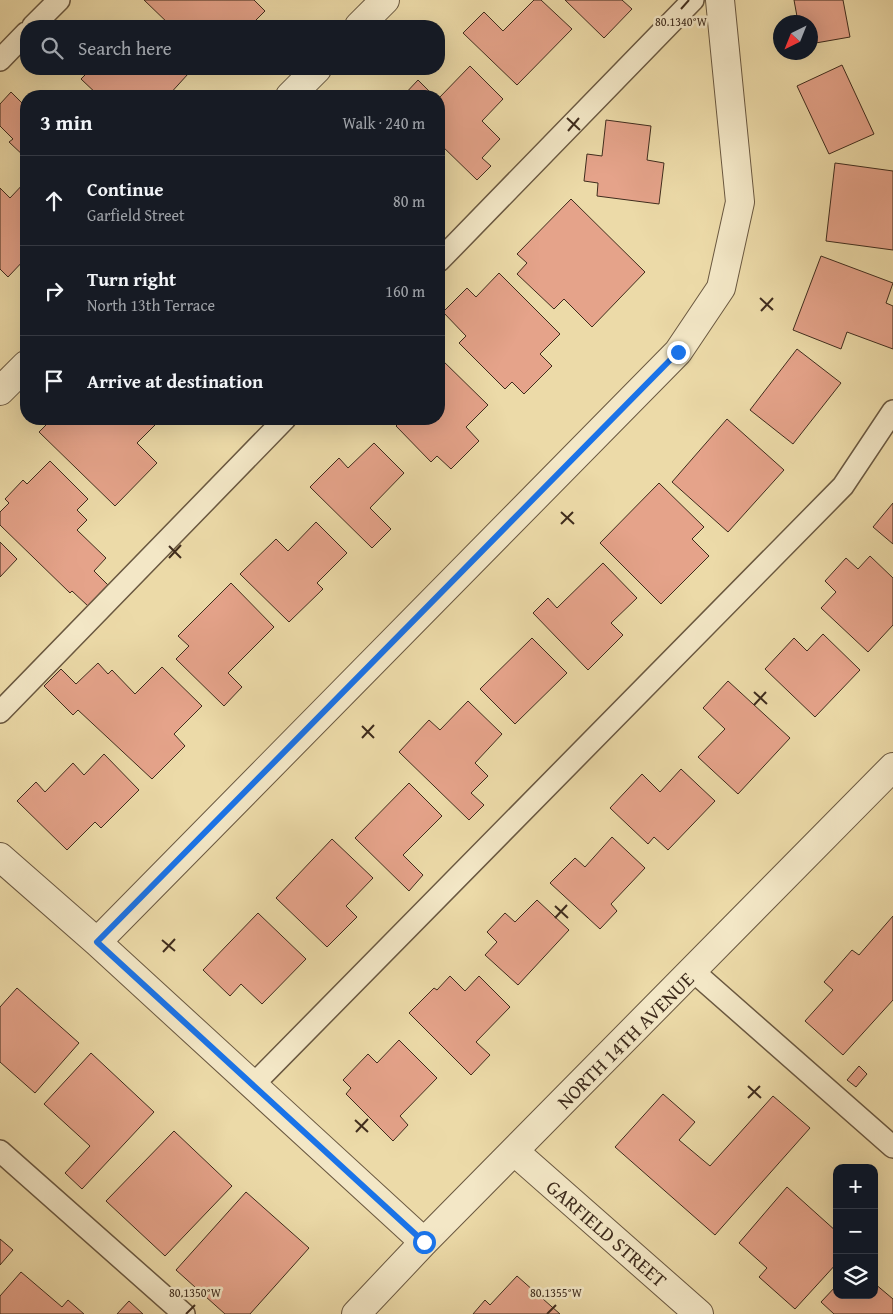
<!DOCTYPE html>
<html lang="en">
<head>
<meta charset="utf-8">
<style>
  :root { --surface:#171b24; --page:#20242c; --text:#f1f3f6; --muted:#9ea1a6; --line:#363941 }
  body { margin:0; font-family:"Gentium Book Plus",serif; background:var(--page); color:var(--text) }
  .controls { position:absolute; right:15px; bottom:15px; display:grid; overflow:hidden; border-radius:10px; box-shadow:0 5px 20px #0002 }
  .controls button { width:45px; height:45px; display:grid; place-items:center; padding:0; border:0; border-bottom:1px solid var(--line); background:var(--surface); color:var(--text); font:25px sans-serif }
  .compass { position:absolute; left:773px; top:15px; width:45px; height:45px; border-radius:50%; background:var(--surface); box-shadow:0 5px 20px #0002; rotate:223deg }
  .stop { position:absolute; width:15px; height:15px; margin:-11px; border:4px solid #1a73e8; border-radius:50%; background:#fff }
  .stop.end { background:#1a73e8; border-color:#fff; box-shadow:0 1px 5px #0008 }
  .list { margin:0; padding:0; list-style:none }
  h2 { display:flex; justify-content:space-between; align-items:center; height:65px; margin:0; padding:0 20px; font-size:21px }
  h2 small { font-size:16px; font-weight:400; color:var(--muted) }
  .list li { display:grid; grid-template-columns:32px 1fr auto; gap:15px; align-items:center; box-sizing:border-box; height:90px; padding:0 20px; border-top:1px solid var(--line) }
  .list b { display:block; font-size:19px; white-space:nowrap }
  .list p { margin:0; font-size:16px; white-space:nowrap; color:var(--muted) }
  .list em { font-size:16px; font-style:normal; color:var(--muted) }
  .icon { flex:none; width:28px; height:28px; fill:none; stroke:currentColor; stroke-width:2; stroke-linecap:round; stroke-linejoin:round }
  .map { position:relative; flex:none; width:893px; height:1314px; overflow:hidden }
  .search { position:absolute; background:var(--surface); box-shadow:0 5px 20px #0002; left:20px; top:20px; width:425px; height:55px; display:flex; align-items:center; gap:12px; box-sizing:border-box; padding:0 18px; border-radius:20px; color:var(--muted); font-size:19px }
  .panel { position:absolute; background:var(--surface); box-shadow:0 5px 20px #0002; left:20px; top:90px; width:425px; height:335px; border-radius:20px }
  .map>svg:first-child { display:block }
  .building { fill:#e5a38a; stroke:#3f2c1d }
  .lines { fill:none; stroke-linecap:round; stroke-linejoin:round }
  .lane-casing { stroke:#6a5840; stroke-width:24 }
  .street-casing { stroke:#6a5840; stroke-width:30 }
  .lane { stroke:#f3e7c6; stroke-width:21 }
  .street { stroke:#f3e7c6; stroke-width:28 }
  .route { stroke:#1a73e8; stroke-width:6 }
  .ticks { fill:none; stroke:#3f2c1d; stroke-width:2 }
  .labels { text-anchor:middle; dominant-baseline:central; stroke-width:5; stroke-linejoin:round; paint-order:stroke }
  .street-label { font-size:20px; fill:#3f2c1d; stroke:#f3e7c6 }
  .ticks-label { font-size:12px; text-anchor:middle; fill:#3f2c1d; stroke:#f3e7c6; stroke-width:5; stroke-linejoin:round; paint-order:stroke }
</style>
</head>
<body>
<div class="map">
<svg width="893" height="1314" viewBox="0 0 893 1314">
  <rect width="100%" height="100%" fill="#ecdaa8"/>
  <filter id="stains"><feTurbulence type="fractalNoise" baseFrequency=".004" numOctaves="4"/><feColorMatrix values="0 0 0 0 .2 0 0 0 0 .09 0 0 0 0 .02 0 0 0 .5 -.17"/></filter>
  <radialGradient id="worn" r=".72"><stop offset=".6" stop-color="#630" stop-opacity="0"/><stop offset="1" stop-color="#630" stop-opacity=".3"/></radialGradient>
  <path class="building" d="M 144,0 L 254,0 L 265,11 L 250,26 L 171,26 Z
    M 534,0 L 541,0 L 572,29 L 517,85 L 463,33 L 484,12 L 503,31 Z
    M 565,0 L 622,0 L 632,9 L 604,38 Z
    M 794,0 L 843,0 L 850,37 L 810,44 L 810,22 L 798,22 Z
    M 842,65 L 874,134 L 829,154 L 797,86 Z
    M 470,66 L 503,99 L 482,121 L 500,139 L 482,158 L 491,166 L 477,180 L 439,143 L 439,98 Z
    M 91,69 L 108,71 L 110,69 L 182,69 L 188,74 L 168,96 L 99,96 L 81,79 Z
    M 418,80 L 434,96 L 403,96 Z
    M 11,92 L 26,107 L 26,158 L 9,142 L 13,139 L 0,126 L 0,104 Z
    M 606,120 L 651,126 L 647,160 L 664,163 L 659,204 L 597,196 L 598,183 L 584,181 L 587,154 L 602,156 Z
    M 835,163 L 893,171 L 893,250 L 826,241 Z
    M 26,181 L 26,258 L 8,277 L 0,269 L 0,188 L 10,198 Z
    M 571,199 L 645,272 L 592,327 L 564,299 L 554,309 L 517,274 L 527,263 L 517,254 Z
    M 821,256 L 893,283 L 886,303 L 893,306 L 893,349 L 847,332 L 841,349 L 793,330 Z
    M 499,273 L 560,334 L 540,354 L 552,366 L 524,394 L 512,382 L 505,389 L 459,343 L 466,336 L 443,312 L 467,288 L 476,297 Z
    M 797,349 L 841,383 L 793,444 L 750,410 Z
    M 439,357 L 488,405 L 466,427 L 479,441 L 451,469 L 437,456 L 431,462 L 396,426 L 403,419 L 439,419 Z
    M 52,419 L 152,419 L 157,423 L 137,443 L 157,463 L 115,506 L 39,432 Z
    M 727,419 L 784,470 L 728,532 L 672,482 Z
    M 374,443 L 404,473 L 370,508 L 391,529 L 372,548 L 310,487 L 339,458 L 348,468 Z
    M 50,461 L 88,499 L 77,510 L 87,520 L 77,530 L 106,558 L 94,571 L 108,585 L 88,606 L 72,591 L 70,593 L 0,525 L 0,512 L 9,503 L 5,499 L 23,480 L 27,484 Z
    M 659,483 L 704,527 L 692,539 L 709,556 L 661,604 L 600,543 Z
    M 893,503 L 893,544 L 873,527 Z
    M 316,522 L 347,553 L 317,583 L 323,589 L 289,622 L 240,574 L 276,539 L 288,551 Z
    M 0,542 L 17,559 L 0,577 Z
    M 870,556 L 893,578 L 893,625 L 868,652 L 821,608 L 836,592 L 825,581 L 846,558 L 858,569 Z
    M 603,563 L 637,598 L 611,623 L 623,635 L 588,670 L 533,613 L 548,598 L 557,608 Z
    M 231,583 L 274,627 L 228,673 L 242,687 L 224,706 L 176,659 L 189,646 L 178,636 Z
    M 823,634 L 860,670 L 815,717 L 765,669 L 794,638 L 807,651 Z
    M 532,638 L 567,673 L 515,724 L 480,689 Z
    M 98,663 L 108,674 L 112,670 L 135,694 L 162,667 L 202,706 L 174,734 L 185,746 L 152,779 L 78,710 L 73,715 L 44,686 L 61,669 L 76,684 Z
    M 728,681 L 790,738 L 738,794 L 698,757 L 725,729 L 703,708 Z
    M 468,701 L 502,734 L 475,763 L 488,776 L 471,793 L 484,805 L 469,820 L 399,752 L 429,720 L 440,730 Z
    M 104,754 L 139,790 L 101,828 L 95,822 L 67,850 L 17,801 L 36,782 L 45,792 L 73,763 L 84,775 Z
    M 681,769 L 715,801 L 668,850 L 654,837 L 648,844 L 610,808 L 642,774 L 660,792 Z
    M 409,783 L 442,816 L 403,855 L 423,875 L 409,891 L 355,838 Z
    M 612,837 L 645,868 L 611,904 L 617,911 L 600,929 L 550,883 L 575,858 L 585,867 Z
    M 332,839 L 373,878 L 346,906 L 357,917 L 327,947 L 276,898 Z
    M 537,900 L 569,930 L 518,985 L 485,955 L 497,942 L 487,932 L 505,913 L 515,922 Z
    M 258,913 L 306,959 L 262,1004 L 241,984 L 230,996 L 203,970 Z
    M 893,916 L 893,1000 L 843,1055 L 805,1021 L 833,990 L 824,982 L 852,950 L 859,955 Z
    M 450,976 L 465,991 L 479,976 L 510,1007 L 476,1042 L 490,1055 L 471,1075 L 409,1013 L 434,988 L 437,990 Z
    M 17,988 L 79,1043 L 35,1093 L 0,1062 L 0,1007 Z
    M 399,1040 L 437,1078 L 400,1116 L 408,1125 L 393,1141 L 346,1094 L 351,1088 L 343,1080 L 368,1054 L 377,1063 Z
    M 91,1053 L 154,1112 L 82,1189 L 65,1173 L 90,1146 L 44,1104 Z
    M 859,1066 L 867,1074 L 856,1087 L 847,1080 Z
    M 663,1094 L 695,1122 L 679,1140 L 710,1166 L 773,1096 L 810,1128 L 715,1235 L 615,1147 Z
    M 174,1131 L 232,1186 L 165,1256 L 106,1201 Z
    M 787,1187 L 837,1232 L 837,1263 L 795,1309 L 759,1277 L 767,1268 L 739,1243 Z
    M 246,1192 L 309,1248 L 250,1314 L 225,1314 L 176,1270 Z
    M 0,1239 L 13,1250 L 0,1265 Z
    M 21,1272 L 62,1307 L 68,1300 L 84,1314 L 0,1314 L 0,1296 Z
    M 517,1276 L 560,1314 L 473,1314 L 485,1300 L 490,1305 Z
    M 874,1283 L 893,1299 L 893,1314 L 834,1314 L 821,1302 L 837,1285 L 837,1295 L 874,1295 Z
    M 129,1301 L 143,1314 L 117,1314 Z"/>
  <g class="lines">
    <defs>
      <path id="lane" d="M 33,26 L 59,0
        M 0,60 L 26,33
        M 439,261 L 693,0
        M 0,712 L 285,419
        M 693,971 L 893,1147
        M 253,1085 L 843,486 L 893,411
        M 0,1151 L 184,1314"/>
      <path id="street" d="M 359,26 L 385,0
        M 290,96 L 317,69
        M 0,391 L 26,365
        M 0,857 L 97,942 L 424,1242
        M 97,942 L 678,352 L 721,288 L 740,202 L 720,0
        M 515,1152 L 699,1314
        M 356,1314 L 424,1242 L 893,767"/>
    </defs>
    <use href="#lane" class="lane-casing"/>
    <use href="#street" class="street-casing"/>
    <use href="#lane" class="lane"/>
    <use href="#street" class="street"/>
  </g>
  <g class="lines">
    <path class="route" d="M 424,1242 L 97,942 L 678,352"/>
  </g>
  <path class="ticks" d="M 681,9 L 689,0M 567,118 L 580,130M 568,131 L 579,118M 760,298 L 773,310M 761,311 L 773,298M 561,512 L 574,524M 561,524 L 573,512M 169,546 L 181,558M 169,558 L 181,545M 754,692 L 767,704M 754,705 L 766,692M 362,726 L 374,738M 362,738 L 374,725M 555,906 L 568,918M 555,918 L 567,905M 162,940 L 175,951M 163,952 L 175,939M 748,1086 L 761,1098M 748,1098 L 760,1086M 355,1120 L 368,1132M 356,1132 L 368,1119M 186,1314 L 195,1305M 547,1314 L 556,1305"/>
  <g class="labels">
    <g class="street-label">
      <text transform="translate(625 1040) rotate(-45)">NORTH 14TH AVENUE</text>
      <text transform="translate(607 1233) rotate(41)">GARFIELD STREET</text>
    </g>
  </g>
  <g class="ticks-label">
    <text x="681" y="26">80.1340°W</text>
    <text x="195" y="1297">80.1350°W</text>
    <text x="556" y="1297">80.1355°W</text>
  </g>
  <rect width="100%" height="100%" filter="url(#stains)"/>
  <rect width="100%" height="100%" fill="url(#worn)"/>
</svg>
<div class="controls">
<button>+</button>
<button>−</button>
<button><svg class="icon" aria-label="layers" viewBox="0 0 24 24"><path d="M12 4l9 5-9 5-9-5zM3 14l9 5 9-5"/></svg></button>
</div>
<svg class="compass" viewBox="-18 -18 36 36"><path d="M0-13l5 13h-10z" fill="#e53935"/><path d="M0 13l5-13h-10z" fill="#9ea1a6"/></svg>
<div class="stop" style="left:424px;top:1242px"></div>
<div class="stop end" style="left:678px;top:352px"></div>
<div class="search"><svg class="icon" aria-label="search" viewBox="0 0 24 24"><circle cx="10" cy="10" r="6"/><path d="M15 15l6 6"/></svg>Search here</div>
<section class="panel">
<h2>3 min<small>Walk · 240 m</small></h2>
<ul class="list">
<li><svg class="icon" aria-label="ahead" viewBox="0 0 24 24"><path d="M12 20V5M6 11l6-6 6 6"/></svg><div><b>Continue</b><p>Garfield Street</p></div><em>80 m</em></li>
<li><svg class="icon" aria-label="right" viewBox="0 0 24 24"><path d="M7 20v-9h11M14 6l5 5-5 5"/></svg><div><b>Turn right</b><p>North 13th Terrace</p></div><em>160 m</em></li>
<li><svg class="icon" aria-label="arrive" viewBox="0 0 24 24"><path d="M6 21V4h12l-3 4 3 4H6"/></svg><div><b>Arrive at destination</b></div></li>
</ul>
</section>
</div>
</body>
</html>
